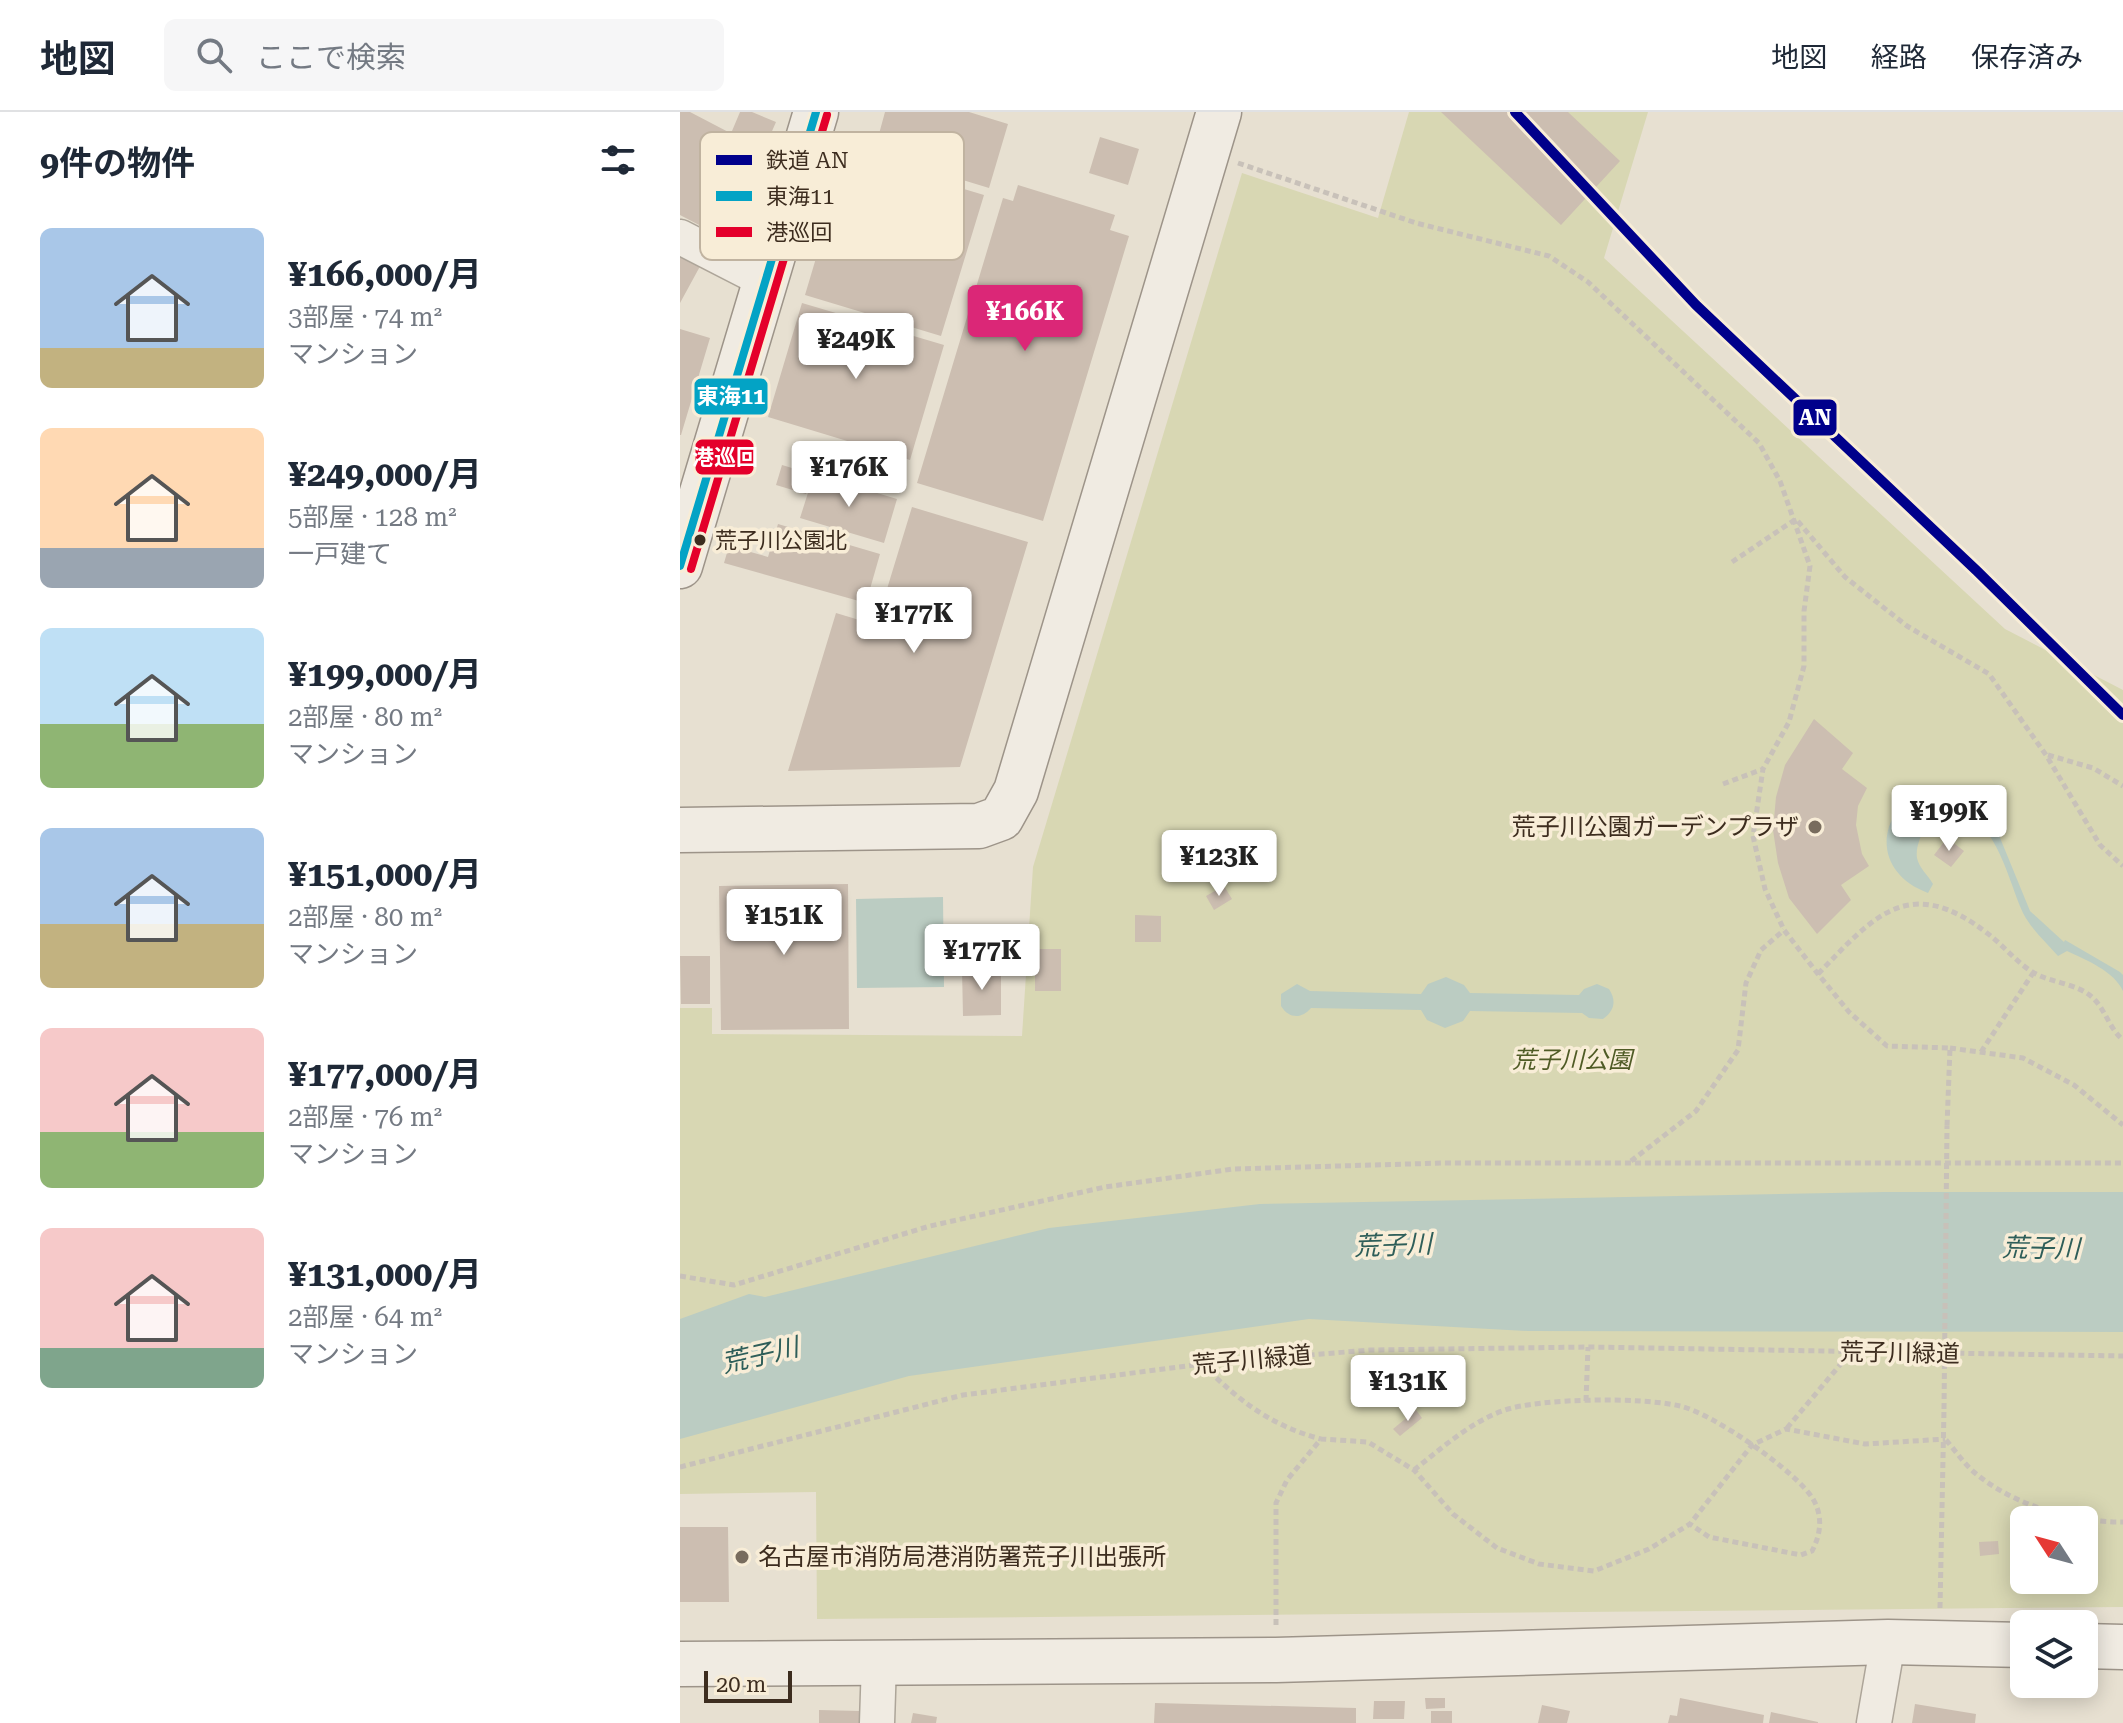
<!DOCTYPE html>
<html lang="ja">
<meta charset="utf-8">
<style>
:root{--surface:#fff;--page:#f6f6f7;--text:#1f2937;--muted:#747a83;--line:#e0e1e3;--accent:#db2777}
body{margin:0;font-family:"Roboto Serif","Noto Sans JP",serif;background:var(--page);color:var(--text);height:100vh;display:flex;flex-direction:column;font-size:30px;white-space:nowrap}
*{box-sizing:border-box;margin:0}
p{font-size:26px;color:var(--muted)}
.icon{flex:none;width:44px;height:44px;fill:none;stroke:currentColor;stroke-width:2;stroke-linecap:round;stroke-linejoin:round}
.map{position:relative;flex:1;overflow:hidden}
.sheet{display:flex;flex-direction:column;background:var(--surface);width:680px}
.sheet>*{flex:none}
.needle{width:52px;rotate:306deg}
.tools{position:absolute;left:1330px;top:1394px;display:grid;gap:16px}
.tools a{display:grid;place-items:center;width:88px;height:88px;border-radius:12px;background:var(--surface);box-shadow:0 4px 20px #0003;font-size:40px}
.scale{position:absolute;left:24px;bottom:20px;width:88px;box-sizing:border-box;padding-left:8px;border:4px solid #3d2d1f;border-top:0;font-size:22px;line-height:28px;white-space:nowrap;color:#3d2d1f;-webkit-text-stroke:6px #f8edd7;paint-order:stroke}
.price{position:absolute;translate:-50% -68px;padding:0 18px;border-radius:8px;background:#fff;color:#222;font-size:26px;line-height:52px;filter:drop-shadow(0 2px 4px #0008)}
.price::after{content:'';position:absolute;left:50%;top:48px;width:24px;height:18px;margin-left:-12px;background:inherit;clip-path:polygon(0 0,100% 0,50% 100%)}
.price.on{background:var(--accent);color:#fff}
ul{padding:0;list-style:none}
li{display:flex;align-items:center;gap:24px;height:200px;padding:0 40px}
li span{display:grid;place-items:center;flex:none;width:224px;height:160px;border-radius:12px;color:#555}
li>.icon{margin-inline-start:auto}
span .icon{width:96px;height:96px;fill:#fffc;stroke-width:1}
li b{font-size:34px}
h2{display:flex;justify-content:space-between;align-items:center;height:96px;padding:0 40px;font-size:34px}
header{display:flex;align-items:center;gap:48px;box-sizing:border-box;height:112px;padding:0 40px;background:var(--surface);border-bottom:2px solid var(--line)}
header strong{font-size:38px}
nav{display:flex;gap:44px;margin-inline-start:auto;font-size:28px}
.search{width:560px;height:72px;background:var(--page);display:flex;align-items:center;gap:20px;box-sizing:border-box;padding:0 28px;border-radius:12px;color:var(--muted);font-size:30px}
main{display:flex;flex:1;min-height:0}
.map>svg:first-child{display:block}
.green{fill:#d8d7b3;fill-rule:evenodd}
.water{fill:#bbccc2}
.building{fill:#ccbeb1}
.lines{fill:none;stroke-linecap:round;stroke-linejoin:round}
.street-casing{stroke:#ada599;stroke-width:37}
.secondary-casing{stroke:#9d9489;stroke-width:47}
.path{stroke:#c8c1b9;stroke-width:5;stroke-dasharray:6 4;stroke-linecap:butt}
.street{stroke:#f0ebe2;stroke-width:34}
.secondary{stroke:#f0ebe2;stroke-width:44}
.path-bridge{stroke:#c8c1b9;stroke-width:5;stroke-dasharray:6 4;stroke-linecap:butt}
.bus-1-casing{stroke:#f8edd7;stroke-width:14}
.bus-2-casing{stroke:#f8edd7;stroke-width:14}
.bus-1{stroke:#03a3c5;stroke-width:8}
.bus-2{stroke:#e4002b;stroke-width:8}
.rail-1-casing{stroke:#f8edd7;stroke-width:16}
.rail-1{stroke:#00008b;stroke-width:10}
.bus-dot{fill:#3d2d1f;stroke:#f8edd7;stroke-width:3}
.poi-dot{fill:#786c5d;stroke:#f8edd7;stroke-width:3}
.labels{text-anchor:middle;stroke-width:7;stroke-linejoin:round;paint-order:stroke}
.bus-label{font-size:22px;fill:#3d2d1f;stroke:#f8edd7;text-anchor:start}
.poi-label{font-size:24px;fill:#3d2d1f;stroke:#f8edd7;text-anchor:end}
.park-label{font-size:24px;font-style:italic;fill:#4f5b25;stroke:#f8edd7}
.street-label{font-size:24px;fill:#3d2d1f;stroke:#f8edd7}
.water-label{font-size:26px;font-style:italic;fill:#2e5e59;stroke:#f8edd7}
.key{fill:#f8edd7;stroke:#c0b3a0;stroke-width:2}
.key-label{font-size:22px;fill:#3d2d1f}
.line-badge{stroke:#f8edd7;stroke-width:3}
.badge-label{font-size:22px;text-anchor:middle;font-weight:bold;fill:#fff}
</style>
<header>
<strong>地図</strong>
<div class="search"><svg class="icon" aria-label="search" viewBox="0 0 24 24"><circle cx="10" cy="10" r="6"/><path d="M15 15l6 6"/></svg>ここで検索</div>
<nav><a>地図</a><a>経路</a><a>保存済み</a></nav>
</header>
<main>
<section class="sheet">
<h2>9件の物件<svg class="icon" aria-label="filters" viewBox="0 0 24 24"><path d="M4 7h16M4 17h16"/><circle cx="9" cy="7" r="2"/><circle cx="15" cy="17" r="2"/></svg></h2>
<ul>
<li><span style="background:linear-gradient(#a9c7e8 75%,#c2b280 0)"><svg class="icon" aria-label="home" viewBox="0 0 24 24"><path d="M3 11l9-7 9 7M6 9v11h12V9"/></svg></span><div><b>¥166,000/月</b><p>3部屋 · 74 m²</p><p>マンション</p></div></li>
<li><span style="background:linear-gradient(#ffd9b3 75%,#9aa5b1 0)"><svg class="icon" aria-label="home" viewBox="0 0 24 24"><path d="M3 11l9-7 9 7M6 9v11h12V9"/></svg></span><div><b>¥249,000/月</b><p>5部屋 · 128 m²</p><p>一戸建て</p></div></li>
<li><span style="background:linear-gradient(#bfe0f5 60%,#8fb573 0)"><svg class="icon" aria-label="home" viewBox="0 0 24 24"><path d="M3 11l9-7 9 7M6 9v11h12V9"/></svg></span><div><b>¥199,000/月</b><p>2部屋 · 80 m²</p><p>マンション</p></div></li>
<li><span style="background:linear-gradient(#a9c7e8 60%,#c2b280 0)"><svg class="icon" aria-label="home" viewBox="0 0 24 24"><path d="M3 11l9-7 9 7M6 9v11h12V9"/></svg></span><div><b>¥151,000/月</b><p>2部屋 · 80 m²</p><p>マンション</p></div></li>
<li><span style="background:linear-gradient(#f6c9c9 65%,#8fb573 0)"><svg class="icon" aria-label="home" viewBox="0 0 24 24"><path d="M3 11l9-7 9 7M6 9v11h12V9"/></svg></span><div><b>¥177,000/月</b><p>2部屋 · 76 m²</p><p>マンション</p></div></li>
<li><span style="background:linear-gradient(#f6c9c9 75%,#7fa58c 0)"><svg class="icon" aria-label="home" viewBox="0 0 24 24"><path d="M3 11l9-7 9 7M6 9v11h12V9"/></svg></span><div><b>¥131,000/月</b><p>2部屋 · 64 m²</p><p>マンション</p></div></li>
</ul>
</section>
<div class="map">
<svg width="1443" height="1611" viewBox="0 0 1443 1611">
<rect width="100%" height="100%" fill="#e7e0d1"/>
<path class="green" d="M729,0h239l-44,146 401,371 118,61v917l-1306,12 -1,-127 -136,2v-486h32v26l310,2 11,-169 209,-694 136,45zM1344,1408h60v60h-60z"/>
<path class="water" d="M1247,675l34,2 20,18 15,21 34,83 34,31 1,-2 55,32 3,3v16c-9,-20 -37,-31 -56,-40l-9,5c-11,-13 -27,-27 -35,-43 -15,-33 -25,-88 -63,-103 -24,-10 -46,29 -43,48 2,10 11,17 16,26l-5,9c-57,-21 -53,-81 -1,-106z
M263,785l1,90 -87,1 -1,-89z
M766,865l18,8 6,8 109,2 5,-6 13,-5 12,5c8,12 5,22 -6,30l-14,-1 -7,-5 -112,-2 -7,10 -18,7 -18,-8 -6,-10 -110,-2c-9,11 -22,11 -30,-2v-12l16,-10 13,7 111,3 7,-10z
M1204,1080h239v140l-595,-1 -219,-12 -400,57 -229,63v-120l69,-25 16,3 284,-69 211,-24z"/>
<path class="building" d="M0,0h10l69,36 -32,61 10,5 -13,24 -44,-23z
M60,0h12l24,10 -10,23 -34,-14z
M205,0h84l39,12 -19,64 -105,-32 6,-18 -11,-4z
M761,0h127l52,49 -59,64z
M420,25l39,12 -11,36 -39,-12z
M167,42l137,41 -43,141 -136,-41z
M338,73l97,30 -5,15 19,6 -86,285 -126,-38 86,-285 10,3z
M0,133l24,14 -24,44z
M122,191l142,42 -34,115 -142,-43z
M0,217l30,9 -29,97h-1z
M102,353l30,9 -6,20 -30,-9z
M134,362l83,25 -13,44 -84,-25z
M232,395l116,35 -68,225 -172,4 48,-158 40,12z
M98,412l102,30 -14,49 -142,-40 5,-17 39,11z
M1134,607l39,34 -11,16 25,19 -9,18 -2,19 6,29 7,12 -28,19 10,15 -34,34 -28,-36 -11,-35 -5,-33 3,-33 9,-32z
M1267,726l17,13 -13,16 -17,-12z
M168,772l1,145 -128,1 -2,-144z
M544,774l8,13 -18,11 -8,-14z
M455,803l26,1v26h-26z
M355,837h26v42h-26z
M0,844h30v48h-29z
M321,856v47l-38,1 -1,-47z
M736,1298l6,8 -22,18 -7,-7z
M0,1415h48l1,75h-49z
M1318,1429l1,13 -19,2 -1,-14z
M745,1586h20v10l-19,1z
M1000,1586l84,17 -1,8h-95l2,-8 7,1z
M694,1589h31l-1,18h-31z
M475,1591l201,5v15h-202z
M1235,1592l61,10 -1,9h-63z
M862,1593l28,6 -3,12h-29z
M139,1598l41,1v12h-41z
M751,1599h21v12h-21z
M1091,1600l47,10v1h-49z
M233,1601l24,4 -1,6h-25z"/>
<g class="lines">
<defs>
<path id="street" d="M0,125l86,44
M197,1611l2,-61
M1194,1611l14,-81"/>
<path id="secondary" d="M0,454l136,-454
M0,718l299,-4 22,-8 15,-27 203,-679
M1404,1534l39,1
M0,1552l596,-4 612,-18 136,3"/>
</defs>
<use href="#street" class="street-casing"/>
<use href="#secondary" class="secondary-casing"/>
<path class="path" d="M558,51l178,60 133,33 39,26 171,161 21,38 30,85 -6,45v55l-15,56 -26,47 -10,67 12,53 19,41 34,44 31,38 38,34 63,2 -3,78
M1052,450l64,-43 49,58 62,49 82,48 57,81 54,90 23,21
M1368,643l45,13 30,18
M1043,672l40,-15
M1138,862c56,-58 91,-101 169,-41 16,12 30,30 47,40 18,10 47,11 61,27 11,12 15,29 28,40
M1270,936l73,10 51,27 49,40
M1301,940l52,-79
M951,1049l65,-50 42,-61 8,-67 15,-33 23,-20
M0,1164l54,9 196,-59 175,-39 128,-18 211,-6h679
M522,1252c36,36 69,62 119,75
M906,1289l2,-54
M1107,1316l63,-75
M1266,1328c9,10 18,24 29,33 40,33 97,49 148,49
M0,1355l283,-72 239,-31 168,-14 218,-3 535,9
M734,1358c28,-22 56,-48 91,-60 36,-12 137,-13 175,-4 32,7 116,65 133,93 10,17 8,35 -1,52l-11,4 -92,-18 -19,-13
M1260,1496l4,-199
M596,1513v-122l11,-23 34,-41 47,3 46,28 39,44 44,34 42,16 55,7 55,-22 41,-25 62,-79 34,-16 79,15 80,-5"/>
<use href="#street" class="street"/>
<use href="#secondary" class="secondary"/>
<path class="path-bridge" d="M1264,1297l3,-283"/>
<defs>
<path id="bus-1" d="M0,454l136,-454"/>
<path id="bus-2" d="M11,457l136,-454"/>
</defs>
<use href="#bus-1" class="bus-1-casing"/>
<use href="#bus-2" class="bus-2-casing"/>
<use href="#bus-1" class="bus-1"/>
<use href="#bus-2" class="bus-2"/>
<defs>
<path id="rail-1" d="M835,0l181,193 281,266 146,144"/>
</defs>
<use href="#rail-1" class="rail-1-casing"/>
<use href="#rail-1" class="rail-1"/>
</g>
<circle class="bus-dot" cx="20" cy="428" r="7"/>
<g class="poi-dot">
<circle cx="1135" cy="715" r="8"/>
<circle cx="62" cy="1445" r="8"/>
</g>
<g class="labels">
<g class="bus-label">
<text x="35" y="436">荒子川公園北</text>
</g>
<g class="poi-label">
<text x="1119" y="723">荒子川公園ガーデンプラザ</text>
<text x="78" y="1453" text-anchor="start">名古屋市消防局港消防署荒子川出張所</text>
</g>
<g class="park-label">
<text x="892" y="956">荒子川公園</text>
</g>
<g class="street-label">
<text transform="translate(1220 1241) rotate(1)" y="8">荒子川緑道</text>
<text transform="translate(572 1248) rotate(-5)" y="8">荒子川緑道</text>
</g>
<g class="water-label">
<text transform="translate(713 1133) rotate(-2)" y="9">荒子川</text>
<text transform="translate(1361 1136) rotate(1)" y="9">荒子川</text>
<text transform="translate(80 1243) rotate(-13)" y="9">荒子川</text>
</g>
</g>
<rect x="20" y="20" width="264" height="128" rx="12" class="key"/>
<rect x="36" y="43" width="36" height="10" fill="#00008b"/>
<rect x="36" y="79" width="36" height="10" fill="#03a3c5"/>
<rect x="36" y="115" width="36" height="10" fill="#e4002b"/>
<g class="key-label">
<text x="86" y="56">鉄道 AN</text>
<text x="86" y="92">東海11</text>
<text x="86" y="128">港巡回</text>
</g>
<g class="line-badge">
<rect x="13" y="265" width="76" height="39" rx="8" fill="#03a3c5"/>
<rect x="1112" y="286" width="46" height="39" rx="8" fill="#00008b"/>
<rect x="14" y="326" width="61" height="38" rx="8" fill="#e4002b"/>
</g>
<g class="badge-label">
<text x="51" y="292">東海11</text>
<text x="1135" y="313">AN</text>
<text x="45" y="353">港巡回</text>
</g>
</svg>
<div class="tools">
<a><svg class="needle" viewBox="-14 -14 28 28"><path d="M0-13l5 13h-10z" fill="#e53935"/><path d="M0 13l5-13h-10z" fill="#747a83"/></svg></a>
<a><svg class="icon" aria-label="layers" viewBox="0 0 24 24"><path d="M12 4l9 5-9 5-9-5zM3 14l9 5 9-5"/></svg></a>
</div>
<div class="scale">20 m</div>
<b class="price on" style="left:345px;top:241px">¥166K</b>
<b class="price" style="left:176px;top:269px">¥249K</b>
<b class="price" style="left:169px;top:397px">¥176K</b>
<b class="price" style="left:234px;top:543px">¥177K</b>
<b class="price" style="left:1269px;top:741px">¥199K</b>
<b class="price" style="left:539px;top:786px">¥123K</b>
<b class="price" style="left:104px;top:845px">¥151K</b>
<b class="price" style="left:302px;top:880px">¥177K</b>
<b class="price" style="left:728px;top:1311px">¥131K</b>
</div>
</main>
